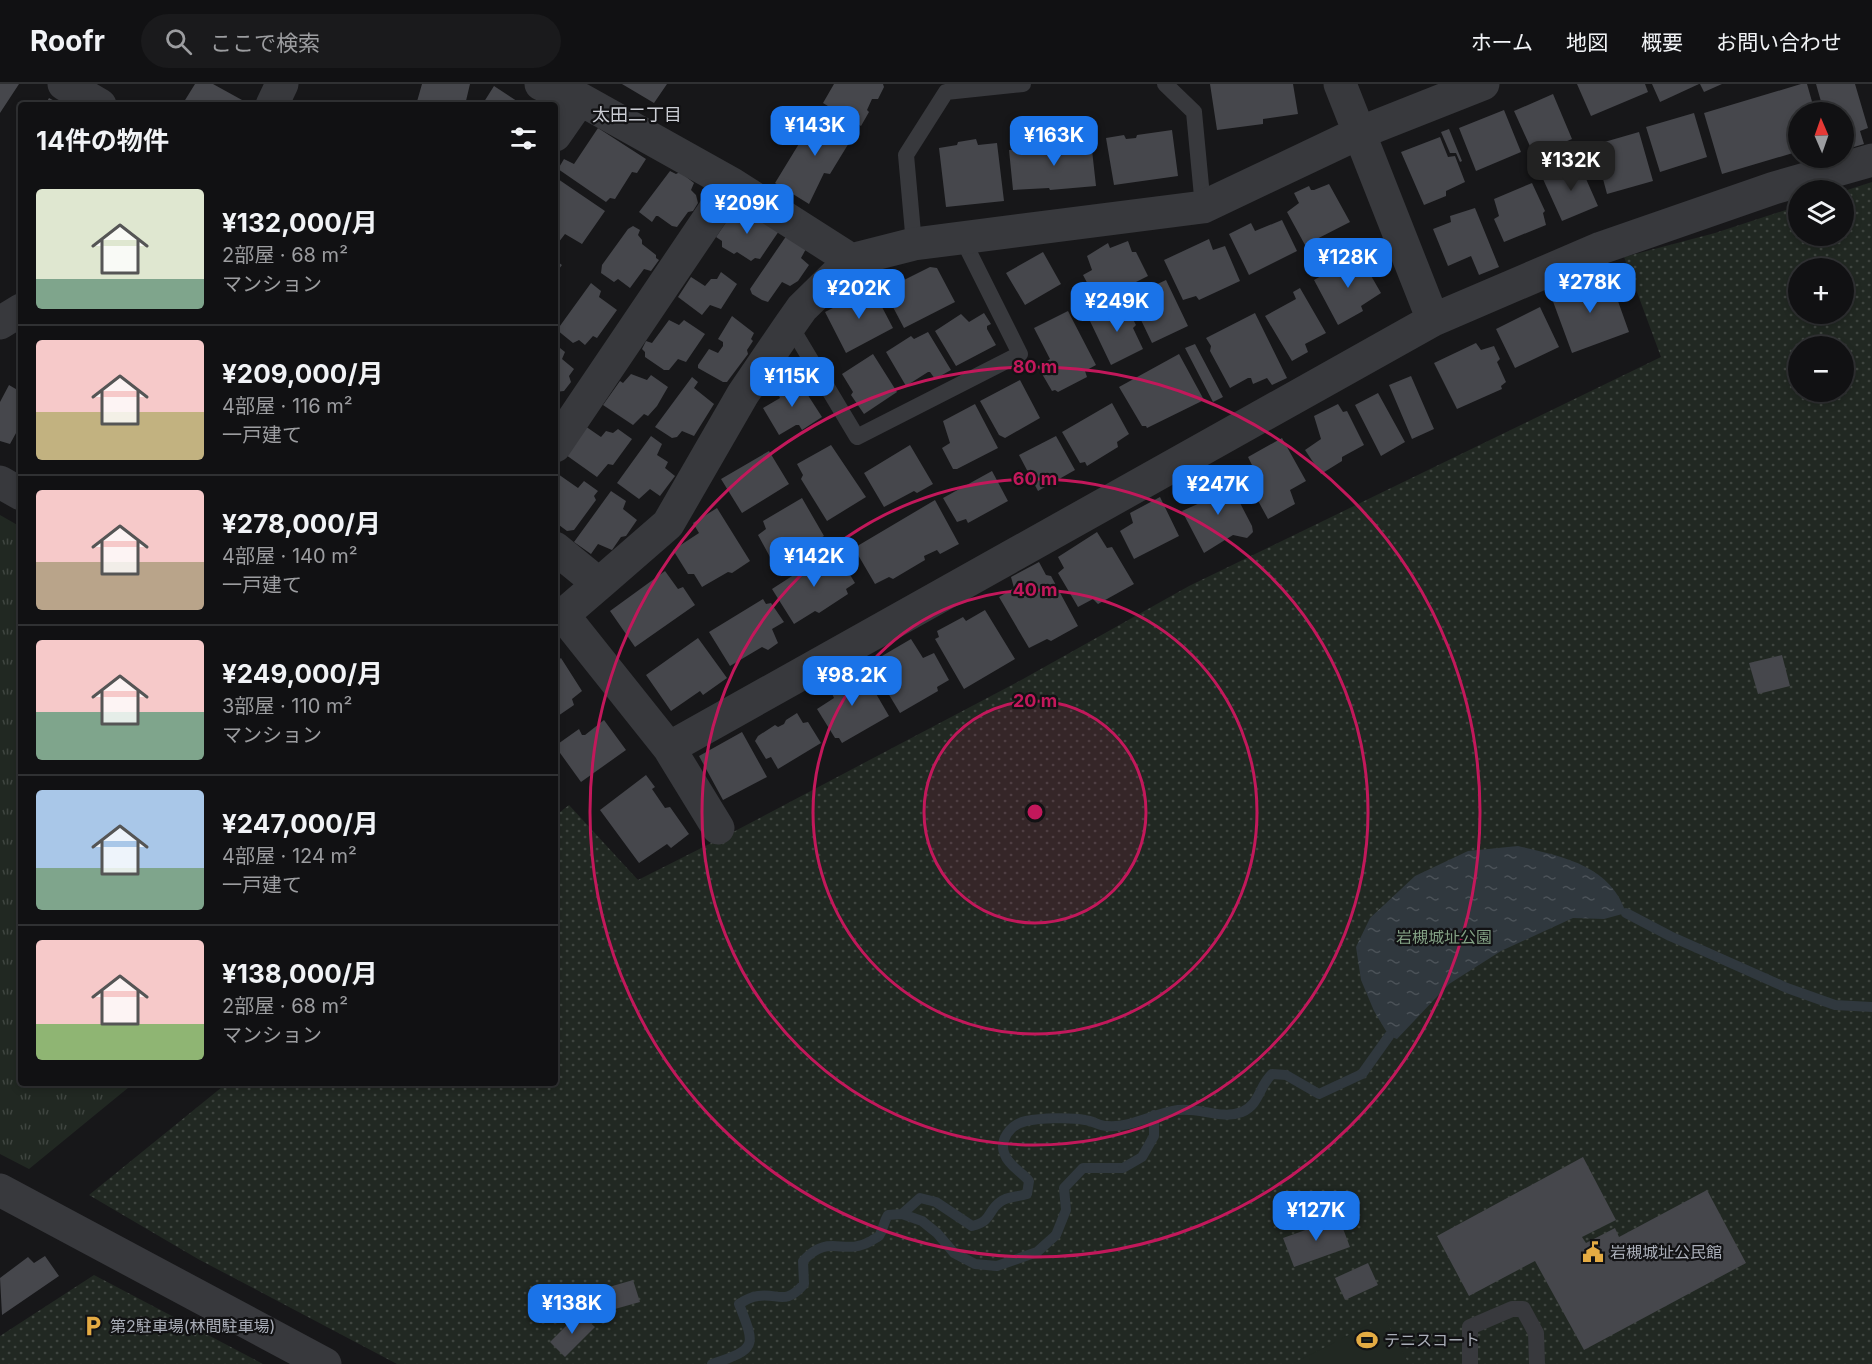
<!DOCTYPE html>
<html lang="ja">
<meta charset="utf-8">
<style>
:root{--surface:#111113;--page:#1a1a1c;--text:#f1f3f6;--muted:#9c9da0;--line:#303133;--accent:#1a73e8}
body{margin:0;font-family:Inter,"Noto Sans JP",sans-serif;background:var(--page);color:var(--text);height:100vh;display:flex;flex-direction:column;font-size:22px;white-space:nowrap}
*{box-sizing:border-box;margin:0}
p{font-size:20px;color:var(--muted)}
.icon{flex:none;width:33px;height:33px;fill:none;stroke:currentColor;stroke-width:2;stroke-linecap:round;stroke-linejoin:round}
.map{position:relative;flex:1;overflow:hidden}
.panel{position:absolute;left:18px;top:18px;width:540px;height:984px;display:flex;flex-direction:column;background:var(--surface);border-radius:6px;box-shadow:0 3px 9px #0003,0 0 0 2px var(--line)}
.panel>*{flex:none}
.needle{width:39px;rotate:358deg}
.tools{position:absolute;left:1788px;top:18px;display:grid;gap:12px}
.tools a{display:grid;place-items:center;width:66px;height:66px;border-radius:50%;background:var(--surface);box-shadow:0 3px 9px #0003,0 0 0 2px var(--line);font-size:30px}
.price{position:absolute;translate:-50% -51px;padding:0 14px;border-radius:12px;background:var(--accent);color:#fff;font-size:20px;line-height:39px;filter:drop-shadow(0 2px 3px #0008)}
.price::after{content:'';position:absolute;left:50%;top:36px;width:18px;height:14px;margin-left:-9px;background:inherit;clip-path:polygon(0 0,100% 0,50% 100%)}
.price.on{background:#222;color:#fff}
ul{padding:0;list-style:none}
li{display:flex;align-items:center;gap:18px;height:150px;padding:0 18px}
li+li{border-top:2px solid var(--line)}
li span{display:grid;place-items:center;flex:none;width:168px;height:120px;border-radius:6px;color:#555}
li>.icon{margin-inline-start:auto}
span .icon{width:72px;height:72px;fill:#fffc;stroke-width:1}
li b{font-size:26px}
h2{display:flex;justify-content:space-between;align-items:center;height:72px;padding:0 18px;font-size:26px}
header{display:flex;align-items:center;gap:36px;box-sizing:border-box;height:84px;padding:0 30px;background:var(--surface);border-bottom:2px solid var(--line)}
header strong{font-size:28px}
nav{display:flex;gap:33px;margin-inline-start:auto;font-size:21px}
.search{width:420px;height:54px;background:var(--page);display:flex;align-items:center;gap:15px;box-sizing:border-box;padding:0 21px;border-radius:33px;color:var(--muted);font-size:22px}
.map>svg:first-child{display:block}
.grass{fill:url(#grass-tufts)}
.park{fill:url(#park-dots);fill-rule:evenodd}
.pitch{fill:#212822}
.water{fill:url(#water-ripples)}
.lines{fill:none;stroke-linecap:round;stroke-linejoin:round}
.stream{stroke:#30383e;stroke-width:10}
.building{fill:#46474c}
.service{stroke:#38393d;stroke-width:16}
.minor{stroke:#38393d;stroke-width:33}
.tertiary{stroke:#38393d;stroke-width:33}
.ring{fill:none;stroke:#c2185b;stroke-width:3}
.labels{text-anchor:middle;stroke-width:4.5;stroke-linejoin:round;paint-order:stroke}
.park-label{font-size:16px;fill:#83a184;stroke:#121214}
.poi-label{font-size:16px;fill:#aaaeb8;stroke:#121214;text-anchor:start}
.neighbourhood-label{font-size:18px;fill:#cbcdd4;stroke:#121214}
.centre{fill:#c2185b;stroke:#121214;stroke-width:3}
.ring-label{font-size:18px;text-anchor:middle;font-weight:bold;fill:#c2185b;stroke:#121214;stroke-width:4.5;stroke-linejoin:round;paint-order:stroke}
</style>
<header>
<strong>Roofr</strong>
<div class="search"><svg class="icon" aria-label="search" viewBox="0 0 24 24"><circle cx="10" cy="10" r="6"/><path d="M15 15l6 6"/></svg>ここで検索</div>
<nav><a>ホーム</a><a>地図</a><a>概要</a><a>お問い合わせ</a></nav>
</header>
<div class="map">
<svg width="1872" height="1280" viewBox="0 0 1872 1280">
<defs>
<pattern id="grass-tufts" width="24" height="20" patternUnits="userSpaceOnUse" patternTransform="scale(1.5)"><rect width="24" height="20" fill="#212822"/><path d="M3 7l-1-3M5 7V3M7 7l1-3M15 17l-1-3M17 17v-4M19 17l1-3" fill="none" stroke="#3f4540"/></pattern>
<pattern id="park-dots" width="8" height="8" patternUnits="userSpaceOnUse" patternTransform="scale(1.5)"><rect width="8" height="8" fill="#212822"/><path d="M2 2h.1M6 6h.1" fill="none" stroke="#3f4540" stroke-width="1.8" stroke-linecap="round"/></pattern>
<pattern id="water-ripples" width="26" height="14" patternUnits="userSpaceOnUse" patternTransform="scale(1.5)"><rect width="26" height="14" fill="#30383e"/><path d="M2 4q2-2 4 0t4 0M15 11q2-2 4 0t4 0" fill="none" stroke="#4b5258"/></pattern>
</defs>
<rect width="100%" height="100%" fill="#171719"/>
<path class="grass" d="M0,431l21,12v556h113l-105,86 -29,-15z"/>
<path class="park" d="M1872,98v1182h-1475l-199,-105 -109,-64 138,-112h328v-267l14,-11 69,75 97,-49 288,-152 166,-93 472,-229 -37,-100 91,-24 83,-27v30h46v-45zM1798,184h46v46h-46zM1798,262h46v46h-46z
M94,1191l169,89h-263v-28z"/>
<path class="pitch" d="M1384,1233l25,47h-117z"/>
<path class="water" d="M1518,762c43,10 93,19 108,67l-22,6 -31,-1 -72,33 -52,33 -52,55 -8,-3 -15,-25 -13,-31 -5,-33 14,-29 45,-42 53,-25z"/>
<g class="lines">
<path class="stream" d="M1626,829l44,23 117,52 48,17 37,2
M902,1130l20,7 15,12 17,20 21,11 22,2 40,-14 19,-17 10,-25 -2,-22 19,-20h40l19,-11 12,-21v-21
M712,1280c45,-15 44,-17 27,-60 6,-4 12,-7 19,-8 21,-3 27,10 46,-12l-1,-23c26,-29 40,-4 68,-20 1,-1 7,-4 8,-5 4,-6 5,-15 9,-21l14,-1 18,-16 16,4 36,24c21,-5 15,-15 28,-24 7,-6 18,-5 27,-8l2,-13c-7,-9 -20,-15 -24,-26 -7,-15 6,-31 21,-34 14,-3 45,-4 59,-1 8,1 15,6 22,6 25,2 47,-13 71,-16 22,-3 43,10 64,2 18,-8 17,-26 30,-38l14,1 33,19 43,-20 27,-38"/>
</g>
<path class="building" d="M0,0h19l-19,29z
M195,0h18l29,16 -3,5h-57z
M422,0h48l-5,21h-49z
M622,0h45l-13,19z
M834,0h49l1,3 -6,12h-6l-5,11 2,2 -8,14 -38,-23z
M1210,0h83l5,30 -35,5v5l-46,6z
M1577,0h68l3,8 -57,24z
M1652,0h47l-39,18z
M1700,0h22l-18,8z
M1801,0h6l8,28h-17v33l-6,2 1,6 -71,21 -18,-61z
M1816,0h39l13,44 -8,3 4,13 -20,6v-38h-20z
M494,2l29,19h-41z
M1553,10l19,45 -38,16 -20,-44z
M49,14l13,7h-17z
M537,15l9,6h-13z
M1504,26l17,42 -45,19 -17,-43z
M819,27l36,22 -25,41 -6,-1 -15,31 -34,-21z
M1694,29l13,44 -47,15 -14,-45z
M598,44l48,31 -9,14 -5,-1 -17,27 -5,-1 -4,4 -48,-33 6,-10 10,5z
M1449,45l13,32 -2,1 -4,-9h-6l-9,-21z
M1172,46l6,46 -64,9 -8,-47 18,-3 2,4 10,-1 1,-3z
M1639,48l14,49 -46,13 -13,-49z
M1440,53l8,20 7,-1 10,26 -19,9v5l-22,9 -23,-53z
M976,55l2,6 19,-2 7,58 -58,6 -7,-59 18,-3 1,-3z
M1091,57l5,45 -46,4 -1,-2 -36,2 -4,-40h33l3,-5 29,1v-4z
M1579,79l19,43 -36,15 -19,-42z
M670,87l6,3 4,-2 14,11 -3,7 5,5 2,8 -5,8 -5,1 -11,15 -5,-1 -14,-10h-2l-4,6 -13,-10z
M555,93l50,34 -23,33 -17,-10 -10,13z
M1532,99l13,28 -2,2 3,12 -42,17 -10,-23 5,-3 -5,-17z
M1329,100l21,38 -45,23 -18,-33 12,-9 -5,-10 15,-7 2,4h3z
M746,124l33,23 -19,28 -5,-1 -4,3 -14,-9 -3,2 -12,-7v-6l-6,-4 17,-25 7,3z
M1475,124l24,59 -20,8 -8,-19 -23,10 -15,-37 18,-7 -1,-6z
M1282,136l15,31 -48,24 -20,-41 22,-11 4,8z
M633,142l7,4 -2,5 4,5v4l14,11v3l3,2 -8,11 -7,-2 -14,19 -12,-9 -4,3 -13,-9 1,-8 26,-36z
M789,148l17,17 -5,9 8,7 -11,16 -8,5 -8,-4 -14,20 -6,-2 -10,-6 -2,-5z
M1209,155l4,11 12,-4 15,35 -41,19 -3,-4 -13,4 -19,-40z
M1128,157l4,11h4l12,24 -26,13 -4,-4 -24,11 -11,-21 9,-5 -5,-14 21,-13 2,5z
M1043,168l18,32 -36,21 -19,-32z
M1359,171l22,38 -20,13 2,5 -25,14 -24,-45z
M555,176l7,5 -7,9z
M930,183l7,1 18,34 -51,26 -20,-38z
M721,188l16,12 -16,25 -11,-4 -8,10 -24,-18 13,-20 14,9 6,-7h6z
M1609,192l20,56 -57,21 -21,-57z
M1166,196l22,46 -36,17 -22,-46z
M591,199l10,8 -2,6 18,13 -20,28 -4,-2 -8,9 -6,-5 -6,3 -16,-13z
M872,204l21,40 -47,25 -21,-41z
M1300,204l26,45 -21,11 3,8 -16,9 -27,-45 31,-17 -3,-7z
M1124,218l12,23 -3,3 10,21 -32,16 -22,-46z
M1540,223l19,40 -44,21 -19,-39z
M1068,227l28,54 -11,6 2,6 -29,15 -3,-2 -3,1 -14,-24 12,-8 -16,-31z
M984,229l7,11 -4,2v3l9,16 -40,21 -21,-35 26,-17 8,8z
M1255,229l32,65 -15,7 -5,-7 -14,6 -2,-6h-3l-18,10 -20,-37 1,-5 -5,-8z
M732,232l22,17 -3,6 2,2 -6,9 1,4 -21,28h-4l-25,-14v-3l11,-16 9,4 5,-7v-4l-5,-3z
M669,236l10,5 5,-5 21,14 -19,28 -8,-3 -9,11h-5l-19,-13v-5l-3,-3 4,-8 6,2z
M928,248l23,38 -16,9 -5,-7h-2l-22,14 -20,-34 25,-16 3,3z
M1476,259l5,7 13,-4 6,13 -3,3 9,20 -5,4 1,3 -45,20 -23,-46z
M555,260l10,8 -3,7 12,10 -5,7 2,6 -7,9 -9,1z
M1195,260l28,53 -10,5 -28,-54z
M873,270l24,38 -33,22 -13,-19 2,-3 -11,-18z
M1179,270l25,46 -57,28 -1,-2h-4l-23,-39z
M631,290l16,6 4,-5 17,12 -11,19 -9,10 -4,-2 -11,11 -30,-20 17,-24 3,2z
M1411,292l23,53 -22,10 -23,-54z
M692,293l6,5 -4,6 20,16 -20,32 -12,-5 -5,6 -5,1 -17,-11z
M794,293l4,8 4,1 20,31 -20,13 -3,-5h-3l-17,10 -16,-27 17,-10 -5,-11z
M1020,296l20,38 -35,20 -6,-3 -19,-34z
M9,301l12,7v32l-11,20 -10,-3v-39z
M1378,309l27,49 -24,14 -26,-51z
M1112,319l17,31 -12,8 1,5 -31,19 -2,-4 -5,1 -18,-31z
M975,320l23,44 -41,21h-4l-11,-21 8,-5 -7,-22z
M1338,320l5,8 4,-1 17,34 -22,12v4l-21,13 -16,-24 16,-11 -7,-23z
M585,342l16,11 5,-6 7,2 5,-4 14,10 -19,26 -5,-1 -11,13 -31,-22z
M651,352l11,8 -5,11 11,7 -3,6 10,8 -15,20 -10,-7 -11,10 -22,-16z
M1056,352l19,34 -37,21 -19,-36z
M1282,354l24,43 -16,9 5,14 -27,15 -23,-42 10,-6 -7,-14z
M831,361l35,52 -39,24 -26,-42 2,-4 -6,-11z
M910,361l23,39 -16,9 -3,-2 -30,16 -20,-34z
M769,367l20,33 -47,29 -21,-34z
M992,387l16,30 -40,22 -2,-4 -9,3 -14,-24z
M558,390l20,14 6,-7 14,10 -4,5 2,4 -22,30 -7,1 -12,-9v-44z
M1227,394l25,48 1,6 -6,6 -14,-3 -29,18 -22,-42 20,-9 -5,-13 9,-5 4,2z
M611,407l15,10 -3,8 14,11 -11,16 -5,1 -9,13 -14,-6 -7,10 -17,-12z
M1160,413l19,39 -45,23 -14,-28 13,-8 -3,-10z
M802,414l22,38 -38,23 -4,-8 -12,6 -12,-22 8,-6 -3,-8z
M935,416l24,44 -19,10 -3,-4 -13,6 1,4 -32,19 -4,-2 -14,7 -21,-36z
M717,424l33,53 -18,12 -4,-1 -26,15 -8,-13h-6l-15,-24 26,-17 -6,-10z
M1097,448l10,16 5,-1 22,37 -36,20 -5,-5 -15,8 -20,-34 6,-5 -6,-11z
M832,471l4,6 5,-1 14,23 -9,6 2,5 -29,19 -4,-2 -21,13 -22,-35 51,-33 5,2z
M1039,478l7,13 5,1 27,50 -27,15 -4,-2 -18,9 -30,-51 15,-9 -3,-11z
M665,487l13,18 5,-2 12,18 -60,42 -25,-36z
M763,515l3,5 5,-1 13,19 -12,7 6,14 -10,7 -6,-3 -32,19 -21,-34z
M985,526l30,49 -51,30 -29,-50 4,-2 -2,-6 26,-14 3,4z
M698,554l29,40 -24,17 -3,-4 -29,20 -25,-36z
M911,555l12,19 11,-5 15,27 -12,7 1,4 -38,22 -30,-50z
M1782,571l8,31 -32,8 -9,-31z
M561,574l21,33 -10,8 2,6 -19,13v-55z
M861,584l28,48 -47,27 -3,-5h-4l-18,-29 17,-11 -5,-11z
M797,629l6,10 5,-1 13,21 -43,26 -7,-12 -5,2 -11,-18 3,-5 17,-11 3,2 6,-3 2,-4z
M604,636l22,30 -45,32 -26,-36 24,-17 3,6h3z
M742,648l25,45 -44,23 -24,-44z
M646,691l9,12 -3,2 13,19 5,-1 19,27 -18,14 -4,-4 -28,19 -39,-53z
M1583,1073l33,63 -34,17 4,6 29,-15 4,9 88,-47 39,73 -162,87 -49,-89 -66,35 -32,-60z
M1339,1134l11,29 -56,20 -11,-29z
M45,1172l14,20 -57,39 -2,-37 28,-21 6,6z
M1368,1179l10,22 -33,15 -10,-22z
M633,1196l7,22 -25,7 -6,-22z
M579,1229l16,14 -30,30 -15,-15z"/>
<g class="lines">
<path class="service" d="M1165,0l29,28 9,95
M914,160l-8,-89 40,-63 77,-8
M790,241l67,112 163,-83 -58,-116
M1470,1280v-37l42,-18h11l13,24 1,31"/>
<path class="minor" d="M64,0l36,21
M541,0l39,15 152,85 119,76
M1340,0l93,236
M272,21l10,-21
M555,51l25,-36
M0,239l21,-13
M555,362l177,-262
M0,398l21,12
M555,464l44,36 -36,31 106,133 49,80
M599,500l69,-60 75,-130 47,-69 12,-17 49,-48 63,-16 289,-37 156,-74 124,-49
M669,664l764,-428 168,-72 173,-60 98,-28"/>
<path class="tertiary" d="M0,1106l325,174"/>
</g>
<circle cx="1035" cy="728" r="111" fill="#c2185b" fill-opacity=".12"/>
<g class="ring">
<circle cx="1035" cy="728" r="111"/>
<circle cx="1035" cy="728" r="222"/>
<circle cx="1035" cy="728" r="333"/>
<circle cx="1035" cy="728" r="445"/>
</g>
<defs>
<symbol id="civic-bare" viewBox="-9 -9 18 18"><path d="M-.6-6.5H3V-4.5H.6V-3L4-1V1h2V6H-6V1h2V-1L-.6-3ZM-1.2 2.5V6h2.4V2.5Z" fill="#e4ab43" stroke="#121214" stroke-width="2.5" paint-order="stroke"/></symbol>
<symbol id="parking-bare" viewBox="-9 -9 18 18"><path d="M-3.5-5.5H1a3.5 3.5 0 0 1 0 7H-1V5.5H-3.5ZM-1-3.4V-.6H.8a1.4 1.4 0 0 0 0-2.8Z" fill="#e4ab43" stroke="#121214" stroke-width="2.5" paint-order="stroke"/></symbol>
<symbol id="stadium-bare" viewBox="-9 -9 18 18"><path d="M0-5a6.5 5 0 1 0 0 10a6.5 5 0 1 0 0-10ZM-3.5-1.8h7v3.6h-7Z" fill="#e4ab43" stroke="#121214" stroke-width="2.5" paint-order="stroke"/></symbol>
</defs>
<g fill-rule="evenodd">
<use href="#civic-bare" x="1578" y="1153" width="30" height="30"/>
<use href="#parking-bare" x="78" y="1227" width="30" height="30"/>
<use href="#stadium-bare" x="1352" y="1241" width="30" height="30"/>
</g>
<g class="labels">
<g class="park-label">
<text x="1444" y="859">岩槻城址公園</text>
</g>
<g class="poi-label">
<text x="1610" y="1174">岩槻城址公民館</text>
<text x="110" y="1248">第2駐車場(林間駐車場)</text>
<text x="1384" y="1262">テニスコート</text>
</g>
<g class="neighbourhood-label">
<text x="637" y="37">太田二丁目</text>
</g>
</g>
<circle cx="1035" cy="728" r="9" class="centre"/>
<g class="ring-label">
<text x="1035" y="289">80 m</text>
<text x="1035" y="401">60 m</text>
<text x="1035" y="512">40 m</text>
<text x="1035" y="623">20 m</text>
</g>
</svg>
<div class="tools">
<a><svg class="needle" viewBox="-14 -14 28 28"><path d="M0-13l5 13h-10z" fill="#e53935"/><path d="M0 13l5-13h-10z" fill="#9c9da0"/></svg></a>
<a><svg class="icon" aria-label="layers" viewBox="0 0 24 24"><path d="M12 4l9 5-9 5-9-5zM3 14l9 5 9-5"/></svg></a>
<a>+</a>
<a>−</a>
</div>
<b class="price" style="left:815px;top:73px">¥143K</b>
<b class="price" style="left:1054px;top:83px">¥163K</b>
<b class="price on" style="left:1571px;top:108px">¥132K</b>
<b class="price" style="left:747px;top:151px">¥209K</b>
<b class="price" style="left:1348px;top:205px">¥128K</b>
<b class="price" style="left:1590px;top:230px">¥278K</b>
<b class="price" style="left:859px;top:236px">¥202K</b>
<b class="price" style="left:1117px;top:249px">¥249K</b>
<b class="price" style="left:792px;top:324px">¥115K</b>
<b class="price" style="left:1218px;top:432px">¥247K</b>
<b class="price" style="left:814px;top:504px">¥142K</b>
<b class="price" style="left:852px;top:623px">¥98.2K</b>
<b class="price" style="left:1316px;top:1158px">¥127K</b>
<b class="price" style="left:572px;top:1251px">¥138K</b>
<section class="panel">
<h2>14件の物件<svg class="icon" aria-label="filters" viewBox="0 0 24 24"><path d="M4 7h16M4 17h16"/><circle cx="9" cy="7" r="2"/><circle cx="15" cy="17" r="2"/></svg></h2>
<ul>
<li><span style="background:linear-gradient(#dfe7d0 75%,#7fa58c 0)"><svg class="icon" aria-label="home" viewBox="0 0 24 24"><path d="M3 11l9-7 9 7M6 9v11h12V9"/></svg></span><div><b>¥132,000/月</b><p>2部屋 · 68 m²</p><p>マンション</p></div></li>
<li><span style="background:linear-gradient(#f6c9c9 60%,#c2b280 0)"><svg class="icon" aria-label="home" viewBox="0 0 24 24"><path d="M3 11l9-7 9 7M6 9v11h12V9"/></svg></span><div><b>¥209,000/月</b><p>4部屋 · 116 m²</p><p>一戸建て</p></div></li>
<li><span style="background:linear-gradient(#f6c9c9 60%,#b9a48a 0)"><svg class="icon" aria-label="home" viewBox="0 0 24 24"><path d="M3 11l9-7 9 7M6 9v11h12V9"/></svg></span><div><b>¥278,000/月</b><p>4部屋 · 140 m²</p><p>一戸建て</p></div></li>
<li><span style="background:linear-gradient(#f6c9c9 60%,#7fa58c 0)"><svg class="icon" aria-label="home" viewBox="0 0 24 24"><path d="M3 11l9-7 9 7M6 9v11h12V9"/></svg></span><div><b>¥249,000/月</b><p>3部屋 · 110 m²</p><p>マンション</p></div></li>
<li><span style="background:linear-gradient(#a9c7e8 65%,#7fa58c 0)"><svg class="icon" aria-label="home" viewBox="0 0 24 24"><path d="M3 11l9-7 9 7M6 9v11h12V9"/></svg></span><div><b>¥247,000/月</b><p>4部屋 · 124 m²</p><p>一戸建て</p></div></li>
<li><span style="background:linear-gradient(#f6c9c9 70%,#8fb573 0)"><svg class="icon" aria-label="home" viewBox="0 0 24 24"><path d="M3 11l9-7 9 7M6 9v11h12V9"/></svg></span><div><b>¥138,000/月</b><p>2部屋 · 68 m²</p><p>マンション</p></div></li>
</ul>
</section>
</div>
